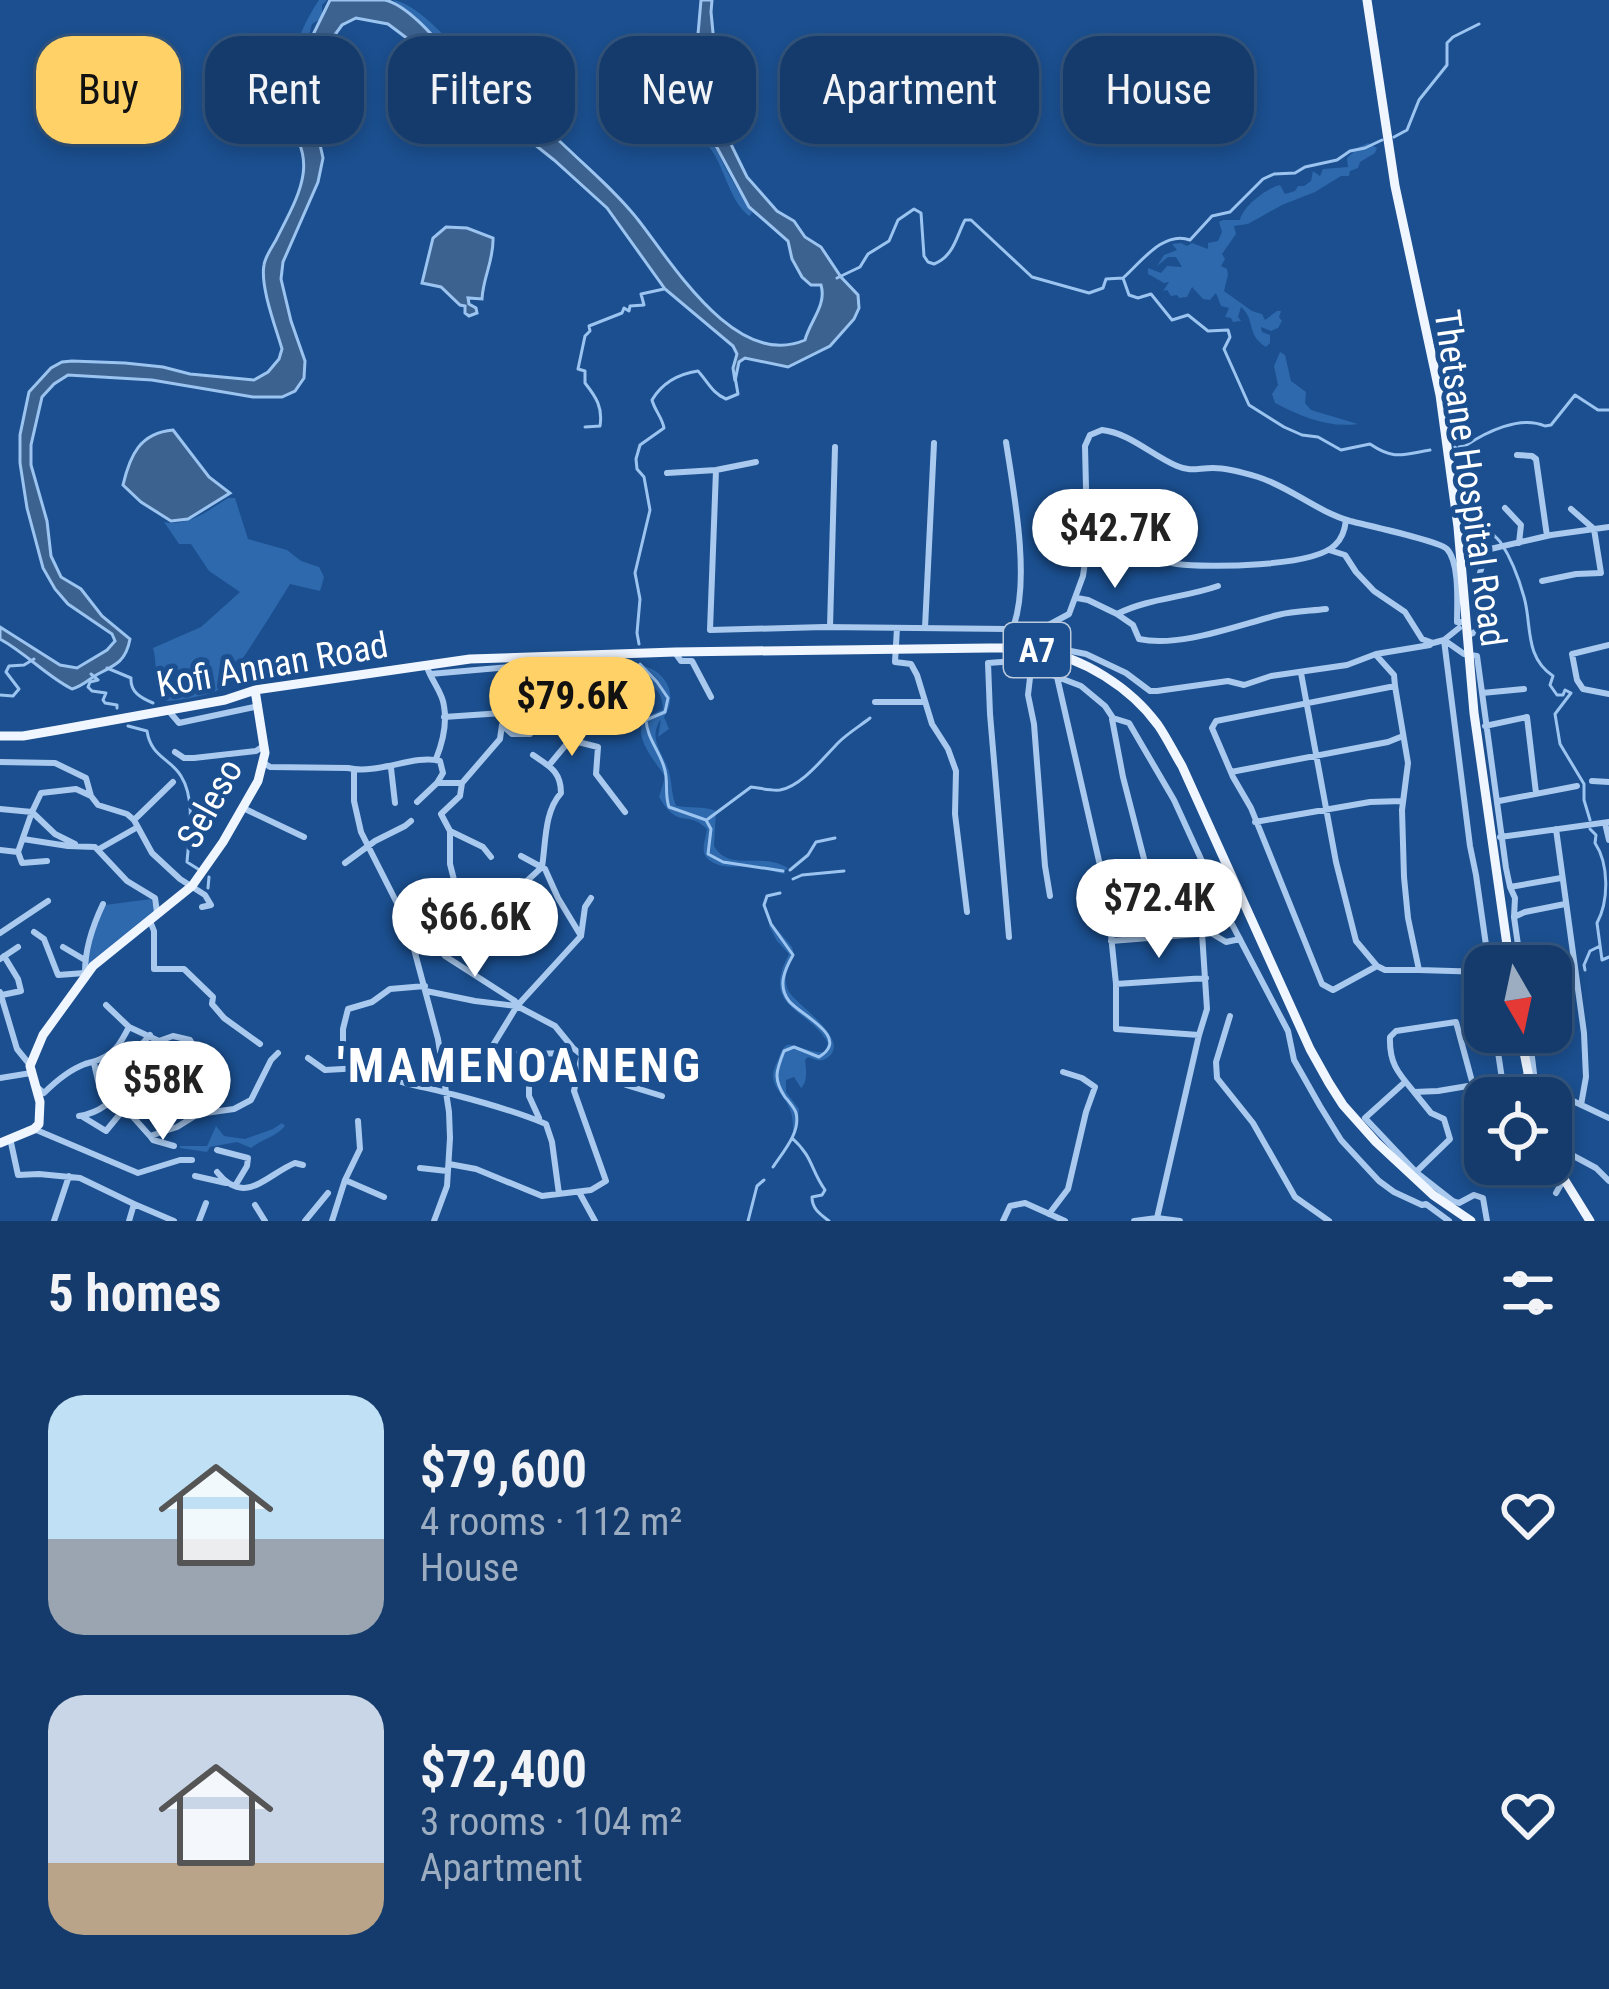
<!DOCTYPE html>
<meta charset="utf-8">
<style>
:root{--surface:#143b6b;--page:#214673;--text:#f1f3f6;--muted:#9dadc1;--line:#33557e;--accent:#ffd166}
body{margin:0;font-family:"Roboto Condensed",sans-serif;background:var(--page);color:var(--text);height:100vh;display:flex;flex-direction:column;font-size:45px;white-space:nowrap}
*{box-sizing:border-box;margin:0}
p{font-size:39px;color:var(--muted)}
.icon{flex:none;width:66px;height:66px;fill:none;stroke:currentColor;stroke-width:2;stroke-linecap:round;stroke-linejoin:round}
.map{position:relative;height:1221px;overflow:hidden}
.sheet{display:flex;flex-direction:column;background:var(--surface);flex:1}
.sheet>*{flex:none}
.top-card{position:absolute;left:36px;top:36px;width:1539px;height:108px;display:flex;gap:24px}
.needle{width:78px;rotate:171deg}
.buttons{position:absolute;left:1464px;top:945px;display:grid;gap:24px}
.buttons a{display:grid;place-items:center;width:108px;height:108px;border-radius:24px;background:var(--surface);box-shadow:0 6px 18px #0003,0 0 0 3px var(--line);font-size:60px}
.price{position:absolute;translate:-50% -102px;padding:0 27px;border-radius:42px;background:#fff;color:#222;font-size:39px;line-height:78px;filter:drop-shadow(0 3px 6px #0008)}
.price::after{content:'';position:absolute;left:50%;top:72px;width:36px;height:27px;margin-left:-18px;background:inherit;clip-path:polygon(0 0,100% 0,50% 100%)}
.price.current{background:var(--accent);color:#111}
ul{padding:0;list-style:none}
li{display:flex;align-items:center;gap:36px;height:300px;padding:0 48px}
li span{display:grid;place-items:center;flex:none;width:336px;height:240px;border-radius:36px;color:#555}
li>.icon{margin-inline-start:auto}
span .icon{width:144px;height:144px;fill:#fffc;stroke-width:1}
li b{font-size:51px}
h2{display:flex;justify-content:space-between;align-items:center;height:144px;padding:0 48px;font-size:51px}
.pill{padding:0 42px;border-radius:36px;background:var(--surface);box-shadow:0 6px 18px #0003,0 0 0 3px var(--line);font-size:42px;line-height:108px}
.pill.current{background:var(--accent);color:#111}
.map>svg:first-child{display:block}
.green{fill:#2e69ad}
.water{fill:#3c6290;stroke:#9cc4f0;stroke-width:3}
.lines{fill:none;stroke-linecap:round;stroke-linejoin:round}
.stream{stroke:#9cc4f0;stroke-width:3}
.minor{stroke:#a9c9ee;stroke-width:6}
.major{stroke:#f0f6ff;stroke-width:9}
.labels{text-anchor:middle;stroke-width:10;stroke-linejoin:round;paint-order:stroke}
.shield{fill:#1b4f8f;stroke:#bbcadd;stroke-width:3}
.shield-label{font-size:33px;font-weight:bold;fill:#fff}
.street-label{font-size:36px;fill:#fff;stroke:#1b4f8f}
.district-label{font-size:48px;font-weight:bold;letter-spacing:3px;fill:#fff;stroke:#1b4f8f}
</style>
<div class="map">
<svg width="1609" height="1221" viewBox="0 0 1609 1221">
<rect width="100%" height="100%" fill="#1b4f8f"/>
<path class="green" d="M319,0h8l-5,5v13l-10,6 -4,15 -11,17 2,10 -6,5 -2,11 -4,6 -5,1 -2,-4 10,-8c1,-25 15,-57 29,-77z
M393,0c24,3 63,46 76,66l-5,-1 -26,-23 -21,-24z
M701,115l6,4c8,35 26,64 45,94l-3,3c-22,-18 -24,-52 -43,-73l-8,3 4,-12z
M1368,143l9,5 -2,5 -15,9 -2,6 -8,3 -1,5h-8l-26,16 -33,13 -34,19 -14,2 2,8 -14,20 3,5 -4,7 6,3 1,6 -4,16 28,20 10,3 3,6 12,-9h4l-2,6 3,4 -4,7 -7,3 -10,-4 1,5 8,3v8l-4,4c-20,-12 -10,-27 -25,-40l-3,10 3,4 -8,1 -2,-4 -6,-1 4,-9 -8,-2 -5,-13 -6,7 -7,-1 -11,-12 -5,10 -8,1 -2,-3 -6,1 -4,-6 -4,1 6,-9 -5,1 -16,-9v-6l13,5 6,-7 15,1 -6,-10h-8l-11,9 7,-11 13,-5 -5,-6 9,-1 6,3 5,-3 16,6v-6l10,-2 4,-9 -3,-10 4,-2h17c3,-14 27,-32 40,-35l5,9 10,-3 3,-5h6l7,-5 2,-10 7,5 3,-7 25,-2 -1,-9 12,-11z
M1280,352l5,3 6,26 15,11 -1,11 6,7 47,14c-31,4 -55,-7 -83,-21l-3,-9 6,-9 -4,-19z
M228,498h7l13,41 39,11 14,11 18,6 5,10 -4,14 -30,-7c-11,18 -60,98 -72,106 -11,6 -46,12 -57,11 -8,-19 -3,-34 -8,-53l48,-21 39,-35 -31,-21 -18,-27h-12l-15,-22c24,5 45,-12 64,-24z
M637,665c27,2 43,29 27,52l5,12 -11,8 3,-18c-15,21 5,36 9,57 2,11 2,19 6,30 12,2 30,0 40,5l-2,35c16,27 46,5 74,22l-4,3 1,3c-10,-1 -19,-6 -29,-7 -15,-2 -37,4 -49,-9 -7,-7 -1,-20 0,-29 -20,-20 -28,2 -48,-32l6,-20c-8,-14 -34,-41 -20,-57 4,-6 12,-7 18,-11 -1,-26 -19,-23 -26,-44z
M151,899l5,15 -38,26 -32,29 9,-40 10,-24z
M771,922l21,25 2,7c-5,13 -12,21 -6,36 5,13 66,50 39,68 -7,5 -12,1 -19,-1l-3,3c1,9 3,22 -4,28l-7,-11 -8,3v12l13,17 -2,21 -4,4c0,-6 0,-12 -1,-18 -5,-23 -28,-29 -15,-54 3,-5 4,-14 10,-17 6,-2 25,9 38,7l3,-9c-20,-36 -68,-34 -39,-89l-12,-13 -8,-15z
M282,1123l3,3c-9,11 -23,13 -34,22l-14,-6 -27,5 -3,5 -27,-4v-2h27l9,-20 8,10 21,3 28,-10z"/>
<path class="water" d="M330,0c17,0 38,0 55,0 31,7 69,64 94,86 16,15 39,19 55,32 12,9 23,21 34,31 24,23 51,46 71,72 35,45 98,149 166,119 5,-19 22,-35 16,-55h-10l-9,-8 -10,-18 -4,-18 -39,-34 -35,-65 -7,-20 -3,-46 -6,-42 3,-34h11l-1,12 11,114 25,51 30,34 17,10 11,16 16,10 20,30 17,18 1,13 -5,11 -24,27 -42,21 -43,-9 -6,4 -4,19 -2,-13 4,-14 -4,-8 -68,-57 -58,-81 -53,-48 -30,-24 -21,-8 -35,-25 -35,-35 -17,-23 -28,-21 -32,-6 -14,7 -24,33 -10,31 -1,25 12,26 4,18 -5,24 -35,80 -2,17 10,42 14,40 -1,17 -9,13 -13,6h-29l-101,-17 -84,-5 -14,9 -12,13 -11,48v20l16,56 4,35 10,21 20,12 21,27 28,23c-4,22 -14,26 -32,35 -9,5 -15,12 -26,15 -27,-14 -46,-36 -72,-50v-12l60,38 17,3 30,-18 8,-9 -3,-7 -44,-30 -13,-15 -12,-21 -16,-60 -7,-45v-28l9,-43 22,-24 11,-6 10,-1 53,2 38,4 27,7 64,6 14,-8 11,-13 3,-10c-6,-21 -22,-62 -18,-84 1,-8 8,-18 12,-25 22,-44 46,-80 7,-121l-1,-21z
M446,227l21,1 26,10c1,22 -10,39 -11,61l-14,-1 1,6 7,4 1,5 -8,3 -4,-3v-7l-5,-1 -19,-18 -19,-4 11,-45z
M173,430l36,47 21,16 -42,26 -17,2 -30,-19 -18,-17c7,-30 17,-52 50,-55z"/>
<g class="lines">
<path class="stream" d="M1394,137l13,-7 12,-30 28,-35v-22l6,-6 26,-13
M837,278l23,-11 8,-13 21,-13 9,-21 16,-11 7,4 3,43 4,6 6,2c20,-8 22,-27 31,-44h6l61,57 57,16 14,-5 3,-9 17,-1 6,17 9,3 13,-4 21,26 16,-5 20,16 20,-1 2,7 -6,12 25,56 35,22 18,8 16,2 23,13 29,-6c25,17 34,10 60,6
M1123,278c18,-16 41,-48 67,-38l22,-24 18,-4 33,-33 11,-5 21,-1 10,-6 32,-7 13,-9 15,-3 17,-8
M585,427l15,-1c3,-19 -4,-29 -15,-43v-12l-7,-2 7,-33 5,-5 -1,-5 33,-13 2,-5 5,3 1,-5 14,-1 -3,-11 23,-5
M1455,447l21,29c0,12 -4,26 0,38 4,13 17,18 25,29 10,15 18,36 23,54 8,27 0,60 29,79l-3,9 7,10h6l2,-5 6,3 -16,21 5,30 24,40v16l6,20
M1459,447l6,-1c21,-14 55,-31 80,-20l6,-1 24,-30 23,15h11
M639,644l-2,-11 3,-34 -5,-26 15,-63 -6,-33 -7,-8 -1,-10 4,-14 24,-17c-2,-11 -9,-17 -12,-28 10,-17 26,-26 46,-29 10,11 14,22 28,28l12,-5 -3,-17
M640,664l17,18 11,16 -3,14 -19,8c1,18 13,30 18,47 5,14 0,26 5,40l37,13 5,9 -3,25 15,8 60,9
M107,668l24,10c-1,14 10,20 22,25
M91,674l7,6 -8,2 -2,5 4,4 14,2 -3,7 2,3 12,2v3
M0,695l13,1 6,-7 -13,-17 3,-6 15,-1 10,-6
M128,726l19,5c4,26 23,27 34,45 15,24 8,60 6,86l11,7
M708,819l43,-32c9,1 20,4 29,3 22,-4 44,-33 59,-48 9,-9 21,-16 31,-24
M1590,829l6,6 -1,8c14,21 14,58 2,80l5,37 7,-3
M790,870l18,-15 8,-13 19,-4
M793,879l9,-4 42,-4
M208,888l1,-11
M1585,970l-1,-5 6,-14 10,-5
M792,1138c22,20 18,31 33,52l-3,5 -10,2c0,12 8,17 17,24
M773,1167c10,-15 28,-35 23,-54 -1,-4 -8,-13 -11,-16 -12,-18 -9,-26 -1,-46l10,-4 25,10c33,-20 -19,-42 -30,-56 -12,-15 -4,-32 4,-46l-22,-31 -7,-19 3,-9 13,-3
M748,1221l9,-35 7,-6"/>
<path class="minor" d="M1517,455l15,1 4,3 11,77
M716,470l-6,160 114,-3 183,2 7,-4c16,-49 0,-131 -8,-183
M667,473l49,-3 40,-8
M1085,493h15l30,14 59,16 -1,11 -13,29
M1505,508l16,17 -2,18
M1329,550l16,5 11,17 18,19 31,21 17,27 11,4 11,-3 20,14 13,2 29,212 4,19 5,11 -1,19 7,49
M1084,559c9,-3 19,-8 28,-9 22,-1 43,11 65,14 30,4 137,3 158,-19 8,-7 10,-16 11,-25
M1542,581l34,-7 25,-1 -7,-44 -23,-20
M1077,598l11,2 29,14c32,-16 67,-16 101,-28
M1117,614l16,11 6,14c41,9 99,-14 139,-24 16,-4 32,-4 48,-6
M830,627l5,-180
M897,628l-2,34 16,2 6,11 15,49 16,25 8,22 -1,43 12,98
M925,628l9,-185
M1459,628l-15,12 26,206 6,29 13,91
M1467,636l12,-6 6,-9 -6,-44 7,-27 65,-15 58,-8
M1040,645l46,9 40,19 24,18h7l71,-10 16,4 27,-9 76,-11 29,-11 54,-9
M1609,645l-37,9 5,26 6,9 26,5
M1015,648l1,13 65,25 24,20 8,12 16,5 45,77 49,107 65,124 6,29 26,46 21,34 38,41 15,11 28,13 4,-1 23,17
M1039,650l4,-22 26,-14 14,-38 4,-28 -6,-32 5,-28 -1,-42 5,-11 12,-5c28,3 49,25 75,36 14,6 21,2 36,2 14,0 32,5 45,9 32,10 58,34 92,44 15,4 90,20 97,28 13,14 10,56 10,73h9
M676,654l5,7h11l19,36
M1376,655l18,20 1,11
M549,664l1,49
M427,667c4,13 16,26 17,39 3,17 -2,38 -8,53
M1031,669l-3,26 6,29 11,142 5,30
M1301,673l35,189 20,79 21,25 8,4h34
M430,674l80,-7
M1057,677l50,219 9,88v45l83,6 8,-26 -5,-76
M508,678l2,-11 96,-4
M1482,693l42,-4
M875,702h50
M168,710l11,13 80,-17
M444,717l72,-5 91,7 9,-7 8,-19
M1112,719l11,58 29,113
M502,725l10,9h18
M1485,726l42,-9 9,76
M579,742l6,-24
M175,752l9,6h10l62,-7 6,-4
M0,762l55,1 31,15 5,18
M264,763l6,4 78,1c30,7 66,-14 92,-7l3,12 -6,10 -20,19
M550,764l20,-24 28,7 -2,27 29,38
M391,768l4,35
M354,771v30l7,31 46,91 31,116 11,73 1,26 -3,48 -13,35
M1231,772l157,-30 15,-6
M1592,781l17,1
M437,783h25l38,-44 2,-14
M462,783l-2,13 -19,18 9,17 33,16 8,10
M1499,801l78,-15
M243,808l61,29
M0,809l32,3 9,-19 35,-4 15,7 7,9 29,9 7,6 18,33 28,26 25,16 6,10 -9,2
M134,820l39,-38
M1255,822l115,-20 32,-1
M1605,823l4,17
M1556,829l28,204 2,44 -5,28
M450,831v33l14,55 -22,33 3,4 70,45 2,5 38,20 18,22 15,12 9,2 29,23 36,11
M1500,837l109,-15
M23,839l45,7 27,1 32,34 28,17 2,14
M99,849l37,-21
M0,850l18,2 14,-40 23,22 20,10
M18,852l4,11 25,-2
M521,856l24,13 13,29 23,38
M345,863l30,-22 30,-15 6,-5
M1510,887l51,-9
M1107,896l107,-10
M1514,917l11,-5 40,-8
M464,919l51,-27 27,-25c4,-25 2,-55 19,-74 0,-22 -12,-27 -28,-38
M150,921l4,10v38h30l29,28 -1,7 12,14 36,26
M34,932l10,7 14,36 27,-2
M0,933l48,-32
M1009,937l-19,-223 -2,-51 27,-2
M1111,941l100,-8 15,9 14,-3
M63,947l22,13
M417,952c13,-39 35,-42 72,-48
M0,959l18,-12
M1377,966l-44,24 -11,-6 -71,-176 -18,-31 -21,-49 4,-7 179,-35 13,77 -6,47 2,67 4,41 11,52 66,2
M85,972c0,-24 8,-47 18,-68
M1116,984l90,-6
M425,986l-35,3 -18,13 -24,7 -5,20v19c31,35 70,35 112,47 31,8 62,17 91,29l6,18 7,52
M426,991l49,10 42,5
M0,992l17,57 13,16
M2,995l19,-4 -3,-12 -14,-23
M106,1005l23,22 30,14 14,-5 17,4 7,12
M1230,1016l-14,46 1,16 36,45 42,74 34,24
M1495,1032l7,47
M1529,1032l6,50 30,18
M487,1055l30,-49 64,-70 4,-29 6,-9
M487,1055l81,-2 5,-5
M308,1058l17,12 36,-2
M94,1063l5,22
M0,1078l31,-5
M1405,1082l-40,36 51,54
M1473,1085l-17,-63 -60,9 -6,6c-1,26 8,36 24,55l24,-1 89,-15
M37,1087l7,6c12,-12 25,-23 41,-29 11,-3 18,-5 27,-12 8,-6 12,-16 17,-25
M529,1088v8l10,22
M1414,1092l17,21 13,6 6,20 -34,33 37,29 6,2 15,-8 9,3 4,23
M116,1098l34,38 27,-9 21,-13 36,-5 17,-9 20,-40 7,-7
M1551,1102l22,-1 36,17
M79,1116c29,-4 41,-26 61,-44l-13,-11 23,-26
M83,1117l23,14 18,-22
M1476,1120l9,-2
M34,1129l104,44 42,-13h12
M150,1136l3,4 21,6
M10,1138l8,37 21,-1 41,4 54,26 -5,17
M217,1150l31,8 -1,8 -12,20
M449,1164l27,5 66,27 49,-6 15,-9 -32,-90 8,-37
M420,1168l27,3
M1559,1168l11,-14 26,14 13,13
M217,1172c28,35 49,3 78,-9l8,2
M195,1176l31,7
M345,1180l39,17
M579,1192l16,29
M1556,1193l8,-14
M134,1204l40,17
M255,1205l10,16
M1049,1214l19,-25 18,-77 9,-25 -13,-9 -19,-6
M1157,1218l42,-183
M54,1221l15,-45
M199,1221l7,-18
M305,1221l23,-28
M332,1221l13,-41 15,-31 -2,-28
M1003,1221l7,-15 15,-3 40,18
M1134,1221l23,-3 23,3"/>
<path class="major" d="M1367,0l28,186 45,209 18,132 16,186 36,253
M0,736h23l35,-6 167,-30 30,-10 215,-31 205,-7 314,-4c16,0 33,-1 48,2 46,7 94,38 121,75 9,13 16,28 24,41l128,283 19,34 14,22 33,37 57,53 38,26
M1520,1032l13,66
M0,1143l34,-14 5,-5 1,-22 -10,-36 13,-31 50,-69 99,-80 31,-44 35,-61 7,-28 -10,-63
M1551,1150l13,29 26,42"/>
</g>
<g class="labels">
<rect class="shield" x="1004" y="623" width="66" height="54" rx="9"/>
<g class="shield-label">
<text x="1037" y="662">A7</text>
</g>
<g class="street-label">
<text transform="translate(1471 478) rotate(82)" y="13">Thetsane Hospital Road</text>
<text transform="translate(272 664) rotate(-10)" y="13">Kofi Annan Road</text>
<text transform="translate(209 803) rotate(-61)" y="13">Seleso</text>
</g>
<g class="district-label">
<text x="520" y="1082">'MAMENOANENG</text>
</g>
</g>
</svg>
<div class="buttons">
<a><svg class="needle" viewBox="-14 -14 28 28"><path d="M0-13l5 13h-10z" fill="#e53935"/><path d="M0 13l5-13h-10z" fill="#9dadc1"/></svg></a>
<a><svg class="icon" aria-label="locate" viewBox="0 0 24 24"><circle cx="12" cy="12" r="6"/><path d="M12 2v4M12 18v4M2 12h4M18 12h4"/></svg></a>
</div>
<b class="price" style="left:1115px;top:591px">$42.7K</b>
<b class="price current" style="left:572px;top:759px">$79.6K</b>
<b class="price" style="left:1159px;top:961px">$72.4K</b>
<b class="price" style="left:475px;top:980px">$66.6K</b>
<b class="price" style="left:163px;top:1143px">$58K</b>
<div class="top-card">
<a class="pill current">Buy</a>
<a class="pill">Rent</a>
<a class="pill">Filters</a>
<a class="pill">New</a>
<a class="pill">Apartment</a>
<a class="pill">House</a>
</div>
</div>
<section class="sheet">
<h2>5 homes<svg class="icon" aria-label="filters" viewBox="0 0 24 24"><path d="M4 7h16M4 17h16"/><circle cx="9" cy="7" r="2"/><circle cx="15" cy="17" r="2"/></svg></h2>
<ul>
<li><span style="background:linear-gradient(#bfe0f5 60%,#9aa5b1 0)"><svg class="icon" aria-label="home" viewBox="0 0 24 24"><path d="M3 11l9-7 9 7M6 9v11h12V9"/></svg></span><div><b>$79,600</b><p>4 rooms · 112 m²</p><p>House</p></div><svg class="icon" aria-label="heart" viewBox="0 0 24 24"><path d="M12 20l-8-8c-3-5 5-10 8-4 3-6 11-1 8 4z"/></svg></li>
<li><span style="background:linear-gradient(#c9d6e8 70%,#b9a48a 0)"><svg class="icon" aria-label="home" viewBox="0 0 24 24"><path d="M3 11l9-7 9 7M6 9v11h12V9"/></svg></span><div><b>$72,400</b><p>3 rooms · 104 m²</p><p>Apartment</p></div><svg class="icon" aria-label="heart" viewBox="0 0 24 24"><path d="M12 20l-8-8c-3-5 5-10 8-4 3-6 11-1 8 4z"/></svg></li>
</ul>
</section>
